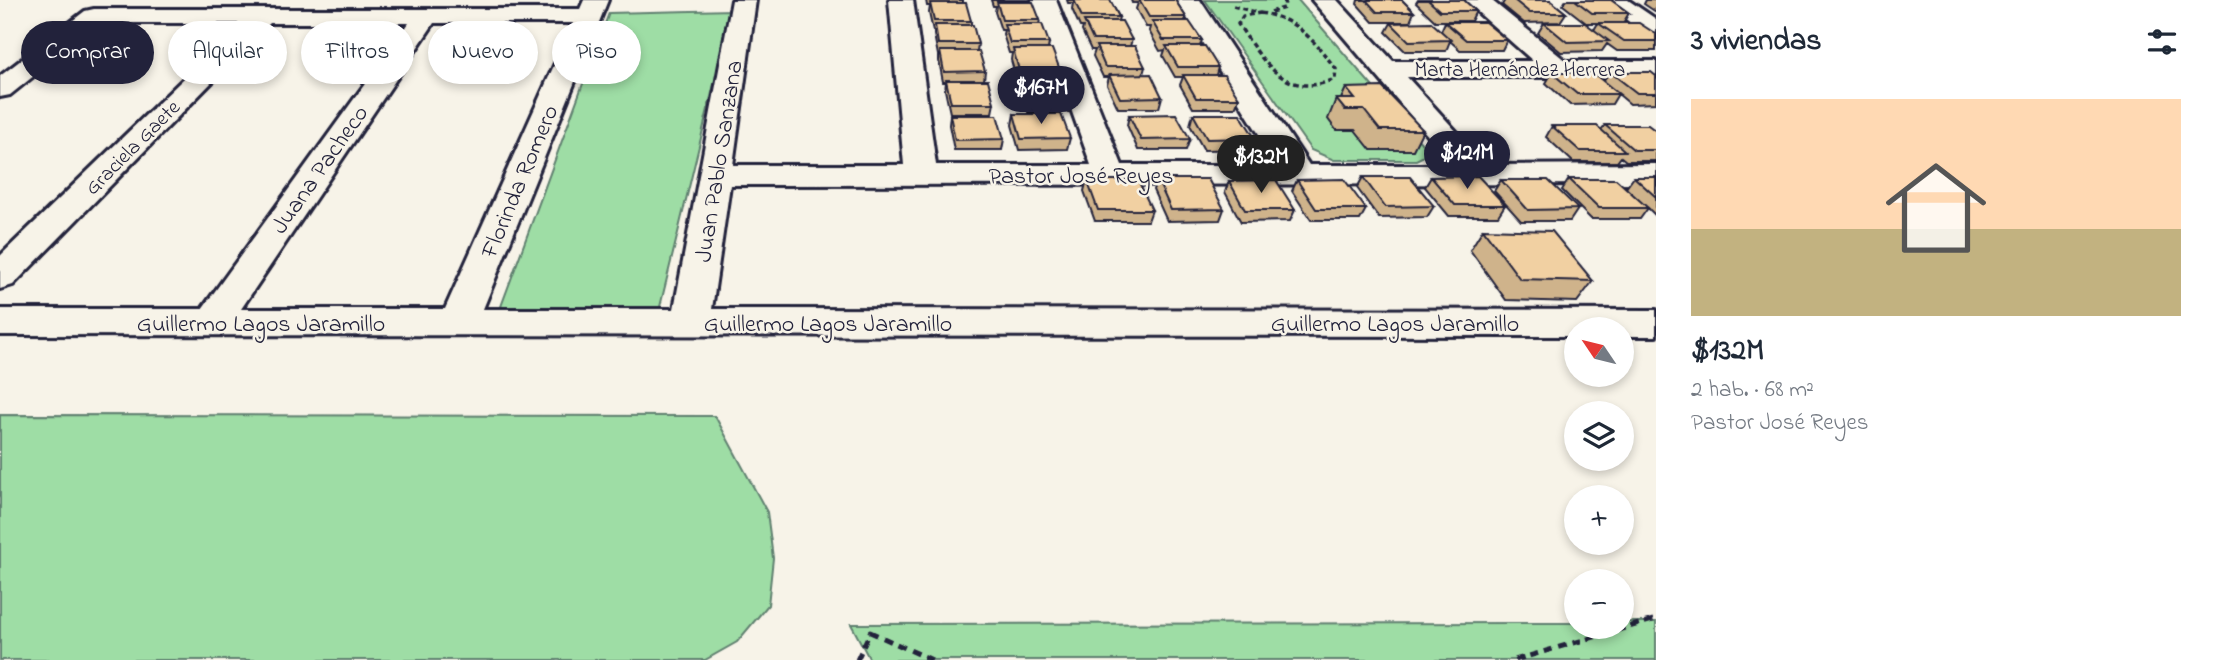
<!DOCTYPE html>
<html lang="es">
<meta charset="utf-8">
<style>
:root{--surface:#fff;--page:#f2f2f3;--text:#1f2937;--muted:#747a83;--accent:#22223b}
body{margin:0;font-family:"Indie Flower",sans-serif;background:var(--page);color:var(--text);height:100vh;display:flex;flex-direction:column;font-size:26px;white-space:nowrap}
*{box-sizing:border-box;margin:0}
p{font-size:23px;color:var(--muted)}
.icon{flex:none;width:38px;height:38px;fill:none;stroke:currentColor;stroke-width:2;stroke-linecap:round;stroke-linejoin:round}
.map{position:relative;flex:1;overflow:hidden}
.side{display:flex;flex-direction:column;background:var(--surface);width:560px}
.side>*{flex:none}
.hud{position:absolute;left:21px;top:21px;width:665px;height:63px;display:flex;gap:14px}
.needle{width:46px;rotate:305deg}
.fabs{position:absolute;left:1564px;top:317px;display:grid;gap:14px}
.fabs a{display:grid;place-items:center;width:70px;height:70px;border-radius:50%;background:var(--surface);box-shadow:0 4px 10px #0003;font-size:35px}
.price{position:absolute;translate:-50% -60px;padding:0 16px;border-radius:24px;background:var(--accent);color:#fff;font-size:23px;line-height:46px;filter:drop-shadow(0 2px 4px #0008)}
.price::after{content:'';position:absolute;left:50%;top:42px;width:21px;height:16px;margin-left:-10px;background:inherit;clip-path:polygon(0 0,100% 0,50% 100%)}
.price.selected{background:#222;color:#fff}
ul{padding:0;list-style:none}
li{display:grid;align-content:center;gap:14px;height:371px;padding:0 35px}
li span{display:grid;place-items:center;height:217px;border-radius:0px;color:#555}
li>.icon{margin-inline-start:auto}
span .icon{width:126px;height:126px;fill:#fffc;stroke-width:1}
li b{font-size:30px}
h2{display:flex;justify-content:space-between;align-items:center;height:84px;padding:0 35px;font-size:30px}
.pill{padding:0 24px;border-radius:32px;background:var(--surface);box-shadow:0 4px 10px #0003;font-size:24px;line-height:63px}
.pill.selected{background:var(--accent);color:#fff}
main{display:flex;flex:1;min-height:0}
.map>svg:first-child{display:block}
.green{fill:#9edda5;stroke:#608070;stroke-width:2}
.lines{fill:none;stroke-linecap:round;stroke-linejoin:round}
.minor-casing{stroke:#22223b;stroke-width:6}
.path-far1{stroke:#22223b;stroke-width:3.5;stroke-dasharray:5 3.5;stroke-linecap:butt}
.path{stroke:#22223b;stroke-width:5;stroke-dasharray:9 6;stroke-linecap:butt}
.minor{fill:#f7f3e8;fill-rule:evenodd}
.wall{fill:#cfb38b;stroke:#22223b;stroke-width:2}
.building{fill:#f1d0a2;stroke:#22223b;stroke-width:2}
.labels{text-anchor:middle;stroke-width:5;stroke-linejoin:round;paint-order:stroke}
.far-street-label{font-size:21px;fill:#22223b;stroke:#f7f3e8}
.street-label{font-size:24px;fill:#22223b;stroke:#f7f3e8}
</style>
<main>
<div class="map">
<svg width="1656" height="660" viewBox="0 0 1656 660">
<rect width="100%" height="100%" fill="#f7f3e8"/>
<filter id="ink" filterUnits="userSpaceOnUse"><feTurbulence type="fractalNoise" baseFrequency=".0143" numOctaves="2"/><feDisplacementMap in="SourceGraphic" scale="14" xChannelSelector="R" yChannelSelector="G"/><feConvolveMatrix kernelMatrix="1 2 1 2 8 2 1 2 1" color-interpolation-filters="sRGB"/></filter>
<g filter="url(#ink)">
<path class="green" d="M1205,0h93l125,145 3,10 -10,5h-82l-23,-10z
M732,10l-73,301 -160,1 110,-299z
M0,415l715,1 52,96 6,46 -5,47 -31,37 -32,18h-705z
M1622,622h34v38h-786l-19,-36 726,-1v3h45z"/>
<g class="lines">
<defs>
<path id="minor" d="M584,0h24l-125,309h191l58,-309h24l-23,165h171l-15,-165h24l23,165h155l-59,-165h24l66,165h156l-102,-165h24l109,165h144l-141,-165h25l56,61h140l-69,-61h27l75,61h90v16h-249l80,88 169,-1v20l-926,1 -18,124 944,1v26h-34v-7h-45v7l-1577,-1v-26h202l207,-286h-139l-257,262 -13,4v-33l241,-233h-141l-90,72 -10,2v-21l85,-65 9,-2h486zM434,23h139l-128,286h-204z
M1600,0h28l28,19v19l-9,-3z"/>
</defs>
<use href="#minor" class="minor-casing"/>
<path class="path-far1" d="M1233,6l22,6
M1271,12l13,-4 1,-8
M1260,13c37,5 54,28 76,56l-1,10c-51,22 -73,-20 -97,-55l5,-8z"/>
<path class="path" d="M857,660l13,-28 62,28
M1515,660l141,-41"/>
<use href="#minor" class="minor"/>
</g>
<path class="wall" d="M926,0h37v3l8,18v4l7,19 -1,7 8,20 -1,9 10,23 -2,10h-42l-5,-23 1,-8h-3l-4,-21v-6h-1l-4,-20v-4h-1l-4,-18 1,-7h-3z
M991,0h38v2l11,18 -1,4 10,19 -1,6 12,21 -2,8 15,23 -3,11h-42l-7,-23 1,-8h-5l-6,-21 1,-7h-3l-6,-19 1,-4h-3l-6,-18 1,-6h-3z
M1067,0h43l9,17 -1,4 14,19 -2,6 15,21 -2,7 19,23 -3,11h-41l-11,-23 2,-8h-6l-10,-21 2,-6h-4l-9,-19 1,-4h-3l-8,-18 1,-6h-5z
M1131,0h44l11,17 -1,4 17,19 -2,6 18,21 -2,8 23,23 -4,10h-42l-13,-23 3,-8h-8l-12,-21 2,-6 -5,1 -11,-20 1,-4h-4l-10,-18 2,-6h-6z
M1358,0h44l12,12 -4,10h-37l-16,-18z
M1418,0h46l12,11 -5,10h-36l-19,-18z
M1505,0h45l16,13 -6,9 -36,1 -22,-18z
M1566,0h45l18,13 -6,10h-37l-23,-18z
M1646,0h10v12l-12,-8z
M1445,22l62,18 -5,10h-42l-10,-9 -4,10h-41l-19,-19 5,-9 50,8z
M1544,23l50,7 4,-7 58,11v17h-39l-10,-7 -5,7 -41,1 -23,-19z
M1610,72l46,4v27l-26,1 -12,-10 -6,10 -42,1 -24,-22 6,-10 51,8z
M1346,88l77,42 -10,20h-42l-16,-20h-19l-8,-11 8,-20h5z
M1014,114l56,24 -3,11 -48,1 -7,-25z
M1193,114l62,24 -4,11 -47,1 -14,-25z
M950,115l54,24 -2,11h-48l-5,-25z
M1129,115l61,24 -4,11h-48l-11,-25z
M1605,125l51,6v30h-30l-5,-4 -4,5h-44l-27,-25 6,-11 49,4z
M1363,177l71,29 -7,11 -48,1 -22,-30z
M1431,177l74,28 -7,11h-49l-24,-29z
M1634,177h22v39l-8,-8 -8,11h-49l-29,-29 7,-11 57,9z
M1157,179l67,30 -4,11 -53,1 -14,-31z
M1087,180l65,30 -4,11h-53l-11,-30z
M1297,180l69,29 -6,11h-49l-19,-29z
M1501,180l77,29 -8,12h-49l-27,-30z
M1229,181l66,29 -5,11 -49,1 -16,-30z
M1483,229l110,52 -16,21 -71,-2 -36,-50z"/>
<path class="building" d="M1074,0h36l9,17h-37z
M1139,0h36l11,17h-37z
M1366,0h36l12,12h-37z
M1428,0h36l12,11h-36z
M1514,0h36l16,13h-36z
M1575,0h36l18,13h-37z
M997,2h36l7,18h-38z
M930,3h36l5,18h-37z
M1084,21h38l10,19h-39z
M1152,21h37l13,19h-39z
M1431,22l20,18 -42,1 -18,-18z
M1445,22h40l22,18h-41z
M1544,23h41l24,18 -42,1z
M1598,23h41l17,11v7h-32z
M1004,24h38l7,19h-39z
M935,25h38l5,19h-40z
M1096,46h39l10,21h-40z
M1166,46h39l13,21h-40z
M1013,49h39l8,21h-41z
M940,51h39l6,20 -41,1z
M1610,72h41l5,4v17h-19z
M1552,73h41l26,21h-42z
M1151,74l11,23 -42,1 -11,-23z
M1183,75h41l15,23h-43z
M1023,78h41l9,23 -43,1z
M946,80h42l6,23h-43z
M1382,87l41,43h-43l-16,-20h-19l-9,-11h19l-9,-11z
M1014,114h47l9,24 -49,1z
M1176,114l14,25 -49,1 -12,-25z
M1193,114h47l15,24 -48,1z
M950,115h47l7,24 -49,1z
M1605,125h43l8,6v19h-22z
M1552,126h45l28,25h-45z
M1478,176l27,29h-50l-24,-28z
M1363,177h47l24,29 -49,1z
M1634,177h22v20z
M1157,179h51l16,30 -53,1z
M1344,179l22,30h-50l-19,-29z
M1569,179h47l32,29h-49z
M1087,180h51l14,30h-54z
M1276,180l19,30h-50l-16,-29z
M1501,180h47l30,29 -50,1z
M1483,229l69,2 41,50 -73,-2z"/>
</g>
<g class="labels">
<g class="far-street-label">
<text x="1520" y="76">Marta Hernández Herrera</text>
<text transform="translate(132 147) rotate(-45)" y="7">Graciela Gaete</text>
</g>
<g class="street-label">
<text transform="translate(718 161) rotate(-81)" y="8">Juan Pablo Sanzana</text>
<text transform="translate(319 169) rotate(-55)" y="8">Juana Pacheco</text>
<text x="1081" y="183">Pastor José Reyes</text>
<text transform="translate(519 181) rotate(-67)" y="8">Florinda Romero</text>
<text x="261" y="331">Guillermo Lagos Jaramillo</text>
<text x="828" y="331">Guillermo Lagos Jaramillo</text>
<text x="1395" y="331">Guillermo Lagos Jaramillo</text>
</g>
</g>
</svg>
<div class="fabs">
<a><svg class="needle" viewBox="-14 -14 28 28"><path d="M0-13l5 13h-10z" fill="#e53935"/><path d="M0 13l5-13h-10z" fill="#747a83"/></svg></a>
<a><svg class="icon" aria-label="layers" viewBox="0 0 24 24"><path d="M12 4l9 5-9 5-9-5zM3 14l9 5 9-5"/></svg></a>
<a>+</a>
<a>−</a>
</div>
<b class="price" style="left:1041px;top:126px">$167M</b>
<b class="price" style="left:1467px;top:191px">$121M</b>
<b class="price selected" style="left:1261px;top:195px">$132M</b>
<div class="hud">
<a class="pill selected">Comprar</a>
<a class="pill">Alquilar</a>
<a class="pill">Filtros</a>
<a class="pill">Nuevo</a>
<a class="pill">Piso</a>
</div>
</div>
<section class="side">
<h2>3 viviendas<svg class="icon" aria-label="filters" viewBox="0 0 24 24"><path d="M4 7h16M4 17h16"/><circle cx="9" cy="7" r="2"/><circle cx="15" cy="17" r="2"/></svg></h2>
<ul>
<li><span style="background:linear-gradient(#ffd9b3 60%,#c2b280 0)"><svg class="icon" aria-label="home" viewBox="0 0 24 24"><path d="M3 11l9-7 9 7M6 9v11h12V9"/></svg></span><div><b>$132M</b><p>2 hab. · 68 m²</p><p>Pastor José Reyes</p></div></li>
</ul>
</section>
</main>
